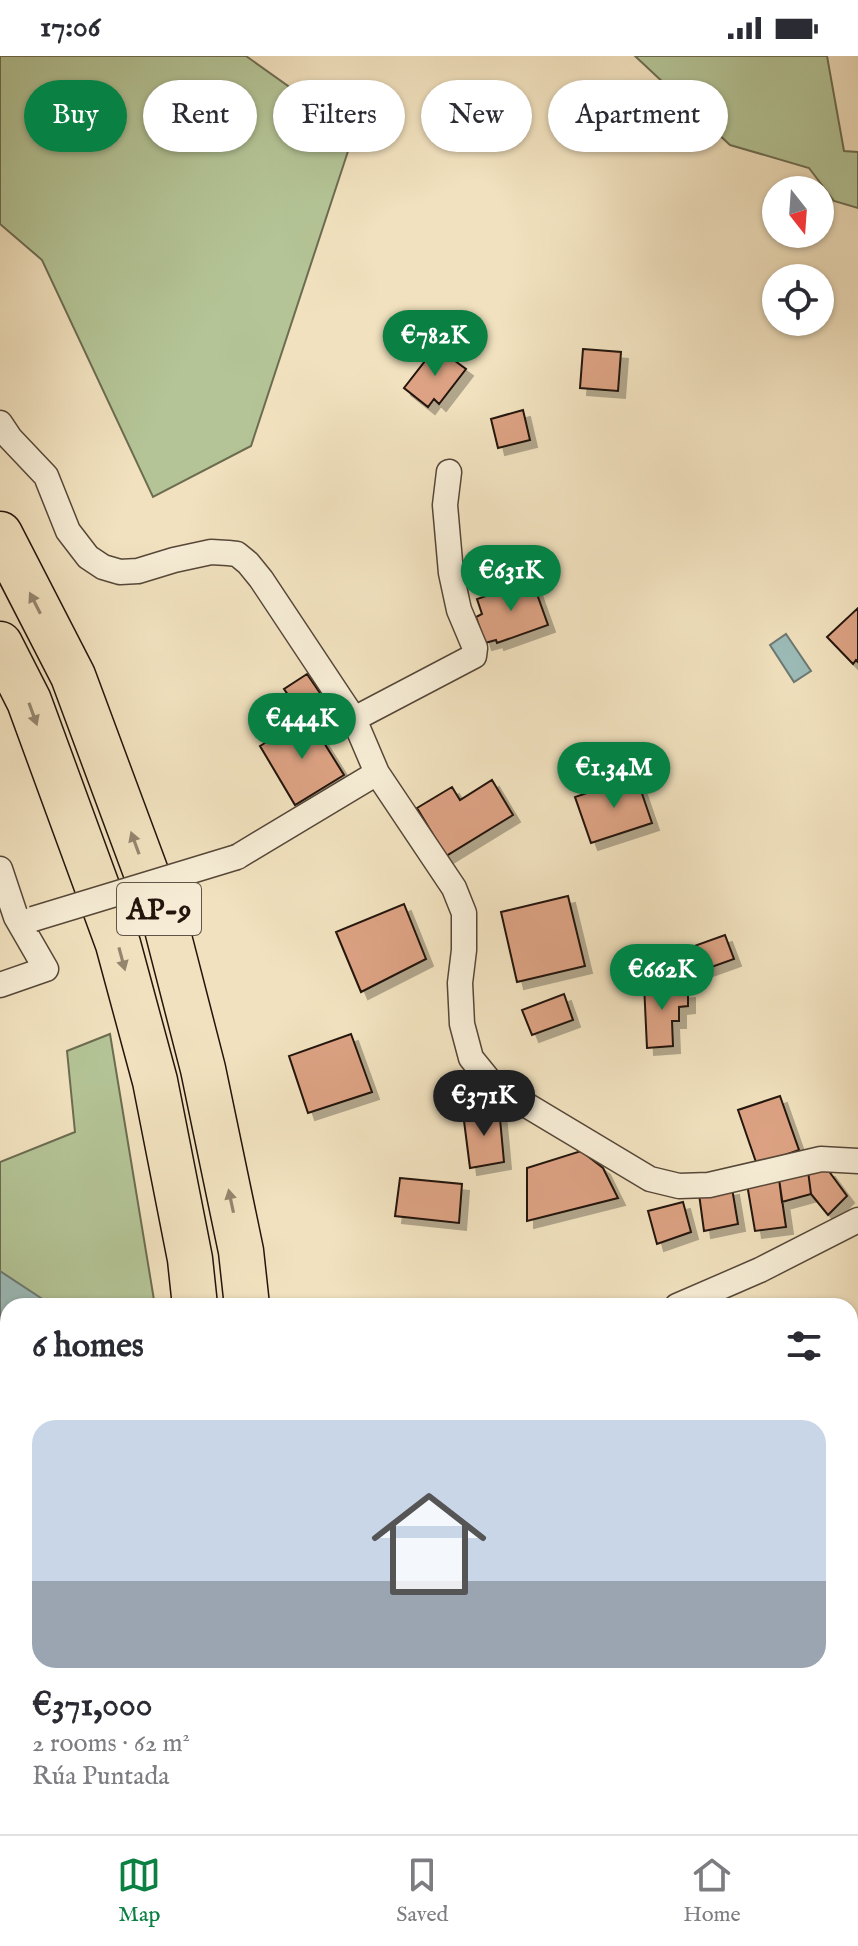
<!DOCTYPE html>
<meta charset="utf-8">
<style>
:root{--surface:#fff;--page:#f7f7f7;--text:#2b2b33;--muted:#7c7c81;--line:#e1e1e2;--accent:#0b8043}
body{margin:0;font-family:"IM FELL English",serif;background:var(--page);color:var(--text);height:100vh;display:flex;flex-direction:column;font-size:30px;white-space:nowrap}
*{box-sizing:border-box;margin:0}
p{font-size:26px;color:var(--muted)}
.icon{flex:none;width:44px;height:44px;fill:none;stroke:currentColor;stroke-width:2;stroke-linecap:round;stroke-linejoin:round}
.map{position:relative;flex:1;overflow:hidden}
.drawer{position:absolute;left:0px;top:1242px;width:858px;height:536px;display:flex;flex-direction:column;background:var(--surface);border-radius:24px 24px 0 0;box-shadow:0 2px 6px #0004}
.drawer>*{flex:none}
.guide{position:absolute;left:24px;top:24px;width:810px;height:72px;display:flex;gap:16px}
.needle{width:52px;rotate:163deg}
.fabs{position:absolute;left:762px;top:120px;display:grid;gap:16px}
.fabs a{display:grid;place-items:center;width:72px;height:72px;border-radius:50%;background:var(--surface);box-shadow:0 2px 6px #0004;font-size:40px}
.price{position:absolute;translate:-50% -68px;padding:0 18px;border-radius:28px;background:var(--accent);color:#fff;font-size:26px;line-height:52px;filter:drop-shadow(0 2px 4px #0008)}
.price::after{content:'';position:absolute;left:50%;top:48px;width:24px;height:18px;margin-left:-12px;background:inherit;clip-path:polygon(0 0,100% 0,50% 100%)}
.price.selected{background:#222;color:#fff}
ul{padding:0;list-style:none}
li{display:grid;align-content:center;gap:16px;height:424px;padding:0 32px}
li span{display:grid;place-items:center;height:248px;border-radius:24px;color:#555}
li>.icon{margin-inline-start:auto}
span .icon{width:144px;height:144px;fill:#fffc;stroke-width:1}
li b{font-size:34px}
h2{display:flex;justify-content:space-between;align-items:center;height:96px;padding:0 32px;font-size:34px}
.pill{padding:0 28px;border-radius:36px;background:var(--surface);box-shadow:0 2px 6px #0004;font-size:28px;line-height:72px}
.pill.selected{background:var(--accent);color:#fff}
.status{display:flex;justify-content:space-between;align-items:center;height:56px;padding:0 40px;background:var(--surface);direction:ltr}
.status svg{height:22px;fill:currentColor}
.menu{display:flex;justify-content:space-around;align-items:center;height:112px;border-top:2px solid var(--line);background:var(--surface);font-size:22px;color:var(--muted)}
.menu a{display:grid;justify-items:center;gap:4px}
.menu .selected{color:var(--accent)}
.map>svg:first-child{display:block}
.green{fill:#b4c496;stroke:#6c6c51;stroke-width:2}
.water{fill:#9cbcb9;stroke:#6c7974;stroke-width:2}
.building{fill:#dca283;stroke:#23140c;stroke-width:2;filter:url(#shadow)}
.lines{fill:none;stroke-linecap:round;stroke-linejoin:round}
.minor-casing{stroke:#564738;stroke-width:27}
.motorway-casing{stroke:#23140c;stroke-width:47}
.minor{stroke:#f6ecd5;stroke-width:24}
.motorway{stroke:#f1e1be;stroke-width:44}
.minor-bridge-casing{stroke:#564738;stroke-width:27;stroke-linecap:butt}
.minor-bridge{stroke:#f6ecd5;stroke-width:24}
.oneway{fill:#94856e}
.labels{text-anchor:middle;stroke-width:7;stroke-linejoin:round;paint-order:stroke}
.shield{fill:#f6ecd5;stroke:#625548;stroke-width:2}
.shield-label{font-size:30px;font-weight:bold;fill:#23140c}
</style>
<div class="status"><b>17:06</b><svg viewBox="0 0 49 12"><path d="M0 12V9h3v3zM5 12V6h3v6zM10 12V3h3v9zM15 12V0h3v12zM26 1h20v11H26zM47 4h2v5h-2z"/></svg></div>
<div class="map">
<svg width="858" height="1778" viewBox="0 0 858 1778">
<defs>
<filter id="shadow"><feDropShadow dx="7" dy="7" stdDeviation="0" flood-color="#0004"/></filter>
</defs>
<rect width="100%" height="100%" fill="#f1e1be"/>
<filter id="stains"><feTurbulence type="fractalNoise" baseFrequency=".0025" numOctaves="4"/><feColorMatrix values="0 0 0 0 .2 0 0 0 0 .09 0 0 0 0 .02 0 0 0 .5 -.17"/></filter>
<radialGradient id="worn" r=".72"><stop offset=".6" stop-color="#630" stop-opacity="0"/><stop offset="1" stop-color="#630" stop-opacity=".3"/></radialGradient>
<path class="green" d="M0,0h246l108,77 -103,313 -98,51 -111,-237 -42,-36z
M635,0h192l17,95 14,1v56l-24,-7 -25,-33 -79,-23z
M110,978l45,272h-122l-33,-25v-119l75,-30 -8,-81z
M336,1770h265l5,8h-270z"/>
<path class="water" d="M786,578l25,37 -17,11 -24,-37z
M0,1215l53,35h-45v520h129l-2,8h-135z"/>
<path class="building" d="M436,291l30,22 -27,35 -5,-5 -6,8 -24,-19z
M583,293l38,3 -3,39 -38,-3z
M523,354l7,30 -32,8 -7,-29z
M532,524l16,45 -51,18 -1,-3 -11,3 -9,-26 6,-3 -5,-15z
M858,552v54l-2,-2 -3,4 -26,-27z
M307,618l15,22 -22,16 -16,-23z
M308,661l36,58 -49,30 -35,-59z
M636,720l16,47 -61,20 -16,-46z
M492,724l21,35 -67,41 -29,-48 35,-21 8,13z
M568,840l17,70 -68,16 -16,-70z
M404,848l22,55 -65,33 -25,-60z
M725,879l9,24 -42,15 -9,-24z
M678,926v10l10,-1v15l-9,1v14h-7l1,25 -26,2 -3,-64z
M564,938l9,26 -41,15 -10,-25z
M351,978l21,58 -64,21 -19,-57z
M780,1040l19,54 -42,15 -19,-55z
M499,1052l5,54 -34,6 -7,-55z
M581,1095l22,17 15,30 -91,23v-53z
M828,1114l19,26 -19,19 -17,-21 -3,-23z
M808,1115l3,23 -29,8 -3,-23z
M400,1122l62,6 -3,39 -64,-7z
M779,1123l7,48 -31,4 -8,-47z
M732,1132l6,36 -34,7 -5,-37z
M683,1146l8,30 -34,12 -9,-33z
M858,1550v18l-8,4v-19z
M850,1629l3,7 4,-2 1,3v29l-8,4z"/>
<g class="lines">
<defs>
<path id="minor" d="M0,367l10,15 36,38 22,55 20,26 15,10 17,5 18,-1 36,-11 37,-8 17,1 9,1 11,9 13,16 93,140 23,54 77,115 10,25v37l-4,33 2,41 9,34 22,27 157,94 29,7 30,-1 112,-26 37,2
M354,663l120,-63 1,-8 -16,-38 -8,-37 -6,-68 4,-33
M237,801l140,-84
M0,813l16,48 30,52 -46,16
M677,1250l83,-36 98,-50"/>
<path id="motorway" d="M0,478l73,142 94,253 36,140 38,182 6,55
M0,588l29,57 89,243 37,137 35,178 5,47
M297,1770l1,8
M201,1778l1,-8
M250,1778l1,-8
M836,1778l10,-8"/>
</defs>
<use href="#minor" class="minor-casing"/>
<use href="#motorway" class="motorway-casing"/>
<use href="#minor" class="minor"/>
<use href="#motorway" class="motorway"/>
<defs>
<path id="minor-bridge" d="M33,863l204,-62"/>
</defs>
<use href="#minor-bridge" class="minor-bridge-casing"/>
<use href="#minor-bridge" class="minor-bridge"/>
</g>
<defs><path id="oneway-solid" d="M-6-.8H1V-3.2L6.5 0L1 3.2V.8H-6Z" transform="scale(2)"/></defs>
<g class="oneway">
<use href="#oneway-solid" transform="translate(35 547) rotate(-117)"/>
<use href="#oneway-solid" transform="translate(33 658) rotate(70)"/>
<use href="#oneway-solid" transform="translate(135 787) rotate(-110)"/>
<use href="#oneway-solid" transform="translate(122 903) rotate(75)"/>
<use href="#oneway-solid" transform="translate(231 1145) rotate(-102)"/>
</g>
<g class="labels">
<rect class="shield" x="117" y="827" width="84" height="52" rx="6"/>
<g class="shield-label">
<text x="159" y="863">AP-9</text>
</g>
</g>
<rect width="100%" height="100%" filter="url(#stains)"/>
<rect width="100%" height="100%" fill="url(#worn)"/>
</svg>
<div class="fabs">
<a><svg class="needle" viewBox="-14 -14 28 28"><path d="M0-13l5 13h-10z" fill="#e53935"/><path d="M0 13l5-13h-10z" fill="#7c7c81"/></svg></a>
<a><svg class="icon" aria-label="locate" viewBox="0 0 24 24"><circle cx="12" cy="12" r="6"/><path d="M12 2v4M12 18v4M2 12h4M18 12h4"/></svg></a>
</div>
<b class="price" style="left:435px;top:322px">€782K</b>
<b class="price" style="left:511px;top:557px">€631K</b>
<b class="price" style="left:302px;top:705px">€444K</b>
<b class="price" style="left:614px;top:754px">€1.34M</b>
<b class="price" style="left:662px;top:956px">€662K</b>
<b class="price selected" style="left:484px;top:1082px">€371K</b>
<div class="guide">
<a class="pill selected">Buy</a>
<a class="pill">Rent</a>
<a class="pill">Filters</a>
<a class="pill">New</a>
<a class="pill">Apartment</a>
</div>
<section class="drawer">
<h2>6 homes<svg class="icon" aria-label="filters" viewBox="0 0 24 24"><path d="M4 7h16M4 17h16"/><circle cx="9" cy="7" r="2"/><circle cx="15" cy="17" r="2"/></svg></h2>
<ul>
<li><span style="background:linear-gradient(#c9d6e8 65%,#9aa5b1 0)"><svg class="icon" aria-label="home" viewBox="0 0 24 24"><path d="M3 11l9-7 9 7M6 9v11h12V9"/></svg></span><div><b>€371,000</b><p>2 rooms · 62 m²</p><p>Rúa Puntada</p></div></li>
</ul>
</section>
</div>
<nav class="menu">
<a class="selected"><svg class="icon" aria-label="map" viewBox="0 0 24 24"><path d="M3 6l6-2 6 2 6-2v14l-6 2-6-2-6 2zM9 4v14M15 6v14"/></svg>Map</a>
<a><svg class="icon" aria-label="saved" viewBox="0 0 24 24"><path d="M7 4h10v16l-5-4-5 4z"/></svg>Saved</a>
<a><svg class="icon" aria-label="home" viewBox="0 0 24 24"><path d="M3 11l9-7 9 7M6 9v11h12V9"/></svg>Home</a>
</nav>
